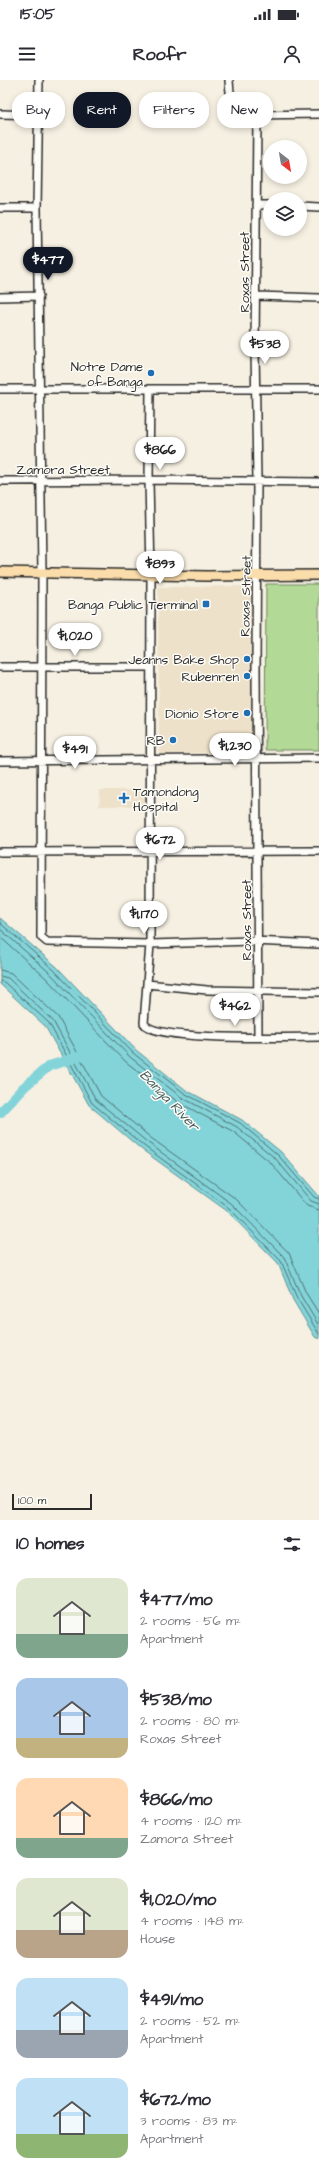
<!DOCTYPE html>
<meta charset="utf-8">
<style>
:root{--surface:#fff;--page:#f2f2f3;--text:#2b2b33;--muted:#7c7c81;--accent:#111827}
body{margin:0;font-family:"Architects Daughter",sans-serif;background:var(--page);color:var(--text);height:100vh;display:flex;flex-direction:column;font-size:15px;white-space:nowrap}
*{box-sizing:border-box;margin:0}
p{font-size:13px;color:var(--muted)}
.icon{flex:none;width:22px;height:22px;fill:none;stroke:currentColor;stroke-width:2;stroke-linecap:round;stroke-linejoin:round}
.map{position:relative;height:1440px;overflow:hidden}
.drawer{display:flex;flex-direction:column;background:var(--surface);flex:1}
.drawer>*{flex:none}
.guide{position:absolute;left:12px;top:12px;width:295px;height:36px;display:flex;gap:8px}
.needle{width:26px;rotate:149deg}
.controls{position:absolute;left:263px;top:60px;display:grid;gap:8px}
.controls a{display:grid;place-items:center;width:44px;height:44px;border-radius:50%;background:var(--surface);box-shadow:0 2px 6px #0003;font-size:20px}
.scale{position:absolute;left:12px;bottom:10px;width:80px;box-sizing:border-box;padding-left:4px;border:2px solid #2b2b2b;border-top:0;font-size:11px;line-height:14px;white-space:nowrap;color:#2b2b2b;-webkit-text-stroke:3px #fdfcf7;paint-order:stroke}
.price{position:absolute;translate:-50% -34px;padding:0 9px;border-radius:14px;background:#fff;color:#222;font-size:13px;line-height:26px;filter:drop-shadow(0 1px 2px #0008)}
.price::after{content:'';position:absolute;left:50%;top:24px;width:12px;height:9px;margin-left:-6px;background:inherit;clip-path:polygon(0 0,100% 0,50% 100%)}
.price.current{background:var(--accent);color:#fff}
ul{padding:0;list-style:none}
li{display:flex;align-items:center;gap:12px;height:100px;padding:0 16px}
li span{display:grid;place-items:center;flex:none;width:112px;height:80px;border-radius:12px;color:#555}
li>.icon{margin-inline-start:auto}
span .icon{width:48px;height:48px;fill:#fffc;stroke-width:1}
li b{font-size:17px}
h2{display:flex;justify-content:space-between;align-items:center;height:48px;padding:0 16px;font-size:17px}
.tag{padding:0 14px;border-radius:16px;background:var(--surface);box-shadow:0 2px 6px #0003;font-size:14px;line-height:36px}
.tag.current{background:var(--accent);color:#fff}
.status{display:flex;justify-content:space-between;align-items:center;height:28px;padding:0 20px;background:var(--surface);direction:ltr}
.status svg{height:11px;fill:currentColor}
header{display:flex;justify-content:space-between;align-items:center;height:52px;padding:0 16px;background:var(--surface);font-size:18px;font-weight:700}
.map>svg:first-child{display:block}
.built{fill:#eee1c9}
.green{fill:#b2d995;stroke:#6e8260}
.water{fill:#83d4d9;stroke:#609093}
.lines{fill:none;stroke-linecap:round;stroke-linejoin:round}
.shore{stroke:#4e6f71;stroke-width:1}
.river{stroke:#83d4d9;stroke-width:10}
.minor-casing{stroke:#2b2b2b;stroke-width:10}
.major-casing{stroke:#2b2b2b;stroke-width:12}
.minor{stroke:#fdfcf7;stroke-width:7}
.major{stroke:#faddab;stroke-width:9}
.poi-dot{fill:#1f6fb2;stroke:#fdfcf7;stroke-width:1.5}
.labels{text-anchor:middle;stroke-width:3;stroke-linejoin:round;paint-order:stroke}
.street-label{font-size:13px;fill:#2b2b2b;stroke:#fdfcf7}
.poi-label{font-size:13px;fill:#2b2b2b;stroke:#fdfcf7;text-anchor:end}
.water-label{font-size:14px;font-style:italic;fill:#455e5f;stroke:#fdfcf7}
</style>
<div class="status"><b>15:05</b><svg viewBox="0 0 49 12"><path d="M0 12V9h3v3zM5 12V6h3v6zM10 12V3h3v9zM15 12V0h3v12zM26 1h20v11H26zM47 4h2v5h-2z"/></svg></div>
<header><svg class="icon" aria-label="menu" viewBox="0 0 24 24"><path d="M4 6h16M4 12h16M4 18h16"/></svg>Roofr<svg class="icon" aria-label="person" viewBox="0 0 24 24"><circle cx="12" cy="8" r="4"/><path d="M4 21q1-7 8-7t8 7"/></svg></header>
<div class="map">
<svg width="319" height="1440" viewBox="0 0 319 1440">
<rect width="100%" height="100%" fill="#f6f0e2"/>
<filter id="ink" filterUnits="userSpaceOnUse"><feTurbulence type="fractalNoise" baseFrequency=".025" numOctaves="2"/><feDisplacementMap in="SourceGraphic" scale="8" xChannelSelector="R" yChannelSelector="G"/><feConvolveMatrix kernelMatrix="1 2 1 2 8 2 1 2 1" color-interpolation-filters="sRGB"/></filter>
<g filter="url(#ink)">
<path class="built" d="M254,506l-1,166 -94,2 -1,-167z
M100,710h48l-1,16h-48z"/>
<path class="green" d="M266,504h53v166h-54z"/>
<path class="water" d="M0,838l57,49 79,83 50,40 56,30 39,32 38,44v143l-4,-2 -22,-37 -15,-37 -51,-52 -86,-62 -52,-44 -44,-79 -45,-42z"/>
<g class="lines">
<path class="shore" d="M0,843l54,47 79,83 51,40 56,30 38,32 36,42 5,2
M0,849l50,44 80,84 51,40 56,30 38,31 36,43 8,3
M0,857l46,41 80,84 52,40 56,30 37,31 36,43 12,4
M0,890l11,3 47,44 43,79 50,42 85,61 53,54 17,40 13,21
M0,896l8,2 45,43 43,79 51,42 85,62 52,53 17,39 18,30
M0,901l4,1 45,41 43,80 52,43 85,62 52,53 16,37 22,36"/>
<path class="river" d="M0,1033l24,-26 25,-21 29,-9"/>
<defs>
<path id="minor" d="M39,0l-2,128 5,364 -1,365 6,5 103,2 103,-3 66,3
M229,0c1,17 1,30 20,34 4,1 5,1 8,4l-2,230 2,134 -1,187 2,368
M0,34l39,1
M254,35l65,-1
M256,125h14
M300,126l19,1
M0,128h37
M257,216l62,2
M0,217l39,-1
M0,309h319
M150,309l-1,91 2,94 -1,370 -6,79c9,19 150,14 175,14
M0,401l149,-1 170,2
M0,587h151
M0,681l319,-3
M0,772l319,-1
M147,904l60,6 112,2"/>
<path id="major" d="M0,492l207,4 112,-1"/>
</defs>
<use href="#minor" class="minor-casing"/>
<use href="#major" class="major-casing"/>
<use href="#minor" class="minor"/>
<use href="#major" class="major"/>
</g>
</g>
<g class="poi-dot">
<circle cx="151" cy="293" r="4"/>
<rect x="202" y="520" width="8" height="8" rx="2"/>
<circle cx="247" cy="579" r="4"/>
<circle cx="247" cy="596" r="4"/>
<circle cx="247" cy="633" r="4"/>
<circle cx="173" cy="660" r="4"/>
<path d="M122 712h4v4h4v4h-4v4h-4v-4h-4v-4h4z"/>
</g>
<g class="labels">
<g class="street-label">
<text transform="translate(244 192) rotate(-90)" y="5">Roxas Street</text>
<text x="63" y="394">Zamora Street</text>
<text transform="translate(245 516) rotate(-89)" y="5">Roxas Street</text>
<text transform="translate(246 840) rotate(-90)" y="5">Roxas Street</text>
</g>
<g class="poi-label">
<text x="143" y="291">Notre Dame<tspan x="143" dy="15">of Banga</tspan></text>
<text x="198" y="529">Banga Public Terminal</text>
<text x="239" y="584">Jeanns Bake Shop</text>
<text x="239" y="601">Rubenren</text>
<text x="239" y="638">Dionio Store</text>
<text x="165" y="665">RB</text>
<text x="133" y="716" text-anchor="start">Tamondong<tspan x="133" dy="15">Hospital</tspan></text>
</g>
<g class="water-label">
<text transform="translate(170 1020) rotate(46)" y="5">Banga River</text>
</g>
</g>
</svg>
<div class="controls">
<a><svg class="needle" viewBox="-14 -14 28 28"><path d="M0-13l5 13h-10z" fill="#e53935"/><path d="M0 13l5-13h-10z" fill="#7c7c81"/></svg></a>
<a><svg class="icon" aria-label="layers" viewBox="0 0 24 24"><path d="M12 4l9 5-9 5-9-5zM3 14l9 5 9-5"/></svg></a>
</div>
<div class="scale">100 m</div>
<b class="price current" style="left:48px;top:201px">$477</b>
<b class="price" style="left:265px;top:285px">$538</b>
<b class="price" style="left:160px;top:391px">$866</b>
<b class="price" style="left:160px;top:505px">$893</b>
<b class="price" style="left:75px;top:577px">$1,020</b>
<b class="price" style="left:235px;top:687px">$1,230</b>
<b class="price" style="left:75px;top:690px">$491</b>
<b class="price" style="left:160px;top:781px">$672</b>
<b class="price" style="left:144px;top:855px">$1,170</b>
<b class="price" style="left:235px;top:947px">$462</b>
<div class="guide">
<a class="tag">Buy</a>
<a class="tag current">Rent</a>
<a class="tag">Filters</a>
<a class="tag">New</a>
</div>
</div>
<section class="drawer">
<h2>10 homes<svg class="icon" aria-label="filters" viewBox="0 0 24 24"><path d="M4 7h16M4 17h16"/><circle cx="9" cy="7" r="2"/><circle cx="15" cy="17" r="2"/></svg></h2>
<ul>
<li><span style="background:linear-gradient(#dfe7d0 70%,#7fa58c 0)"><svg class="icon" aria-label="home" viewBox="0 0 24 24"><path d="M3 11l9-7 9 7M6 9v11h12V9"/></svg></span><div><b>$477/mo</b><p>2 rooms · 56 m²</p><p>Apartment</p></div></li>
<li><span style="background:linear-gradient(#a9c7e8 75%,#c2b280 0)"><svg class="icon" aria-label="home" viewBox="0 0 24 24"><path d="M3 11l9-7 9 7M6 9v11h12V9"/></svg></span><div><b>$538/mo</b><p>2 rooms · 80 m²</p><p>Roxas Street</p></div></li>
<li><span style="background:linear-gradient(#ffd9b3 75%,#7fa58c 0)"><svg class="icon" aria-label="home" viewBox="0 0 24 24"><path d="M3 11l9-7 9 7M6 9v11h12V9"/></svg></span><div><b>$866/mo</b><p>4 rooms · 120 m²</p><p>Zamora Street</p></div></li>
<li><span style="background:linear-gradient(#dfe7d0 65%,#b9a48a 0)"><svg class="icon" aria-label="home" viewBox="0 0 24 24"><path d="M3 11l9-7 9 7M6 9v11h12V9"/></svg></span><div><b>$1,020/mo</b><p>4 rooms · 148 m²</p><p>House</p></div></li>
<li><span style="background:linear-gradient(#bfe0f5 65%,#9aa5b1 0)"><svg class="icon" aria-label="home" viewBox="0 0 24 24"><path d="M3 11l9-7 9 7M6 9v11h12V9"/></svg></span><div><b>$491/mo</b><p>2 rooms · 52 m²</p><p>Apartment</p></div></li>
<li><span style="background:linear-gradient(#bfe0f5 70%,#8fb573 0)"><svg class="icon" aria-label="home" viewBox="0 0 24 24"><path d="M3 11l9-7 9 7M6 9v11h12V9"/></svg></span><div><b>$672/mo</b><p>3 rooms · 83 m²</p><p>Apartment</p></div></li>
</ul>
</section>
